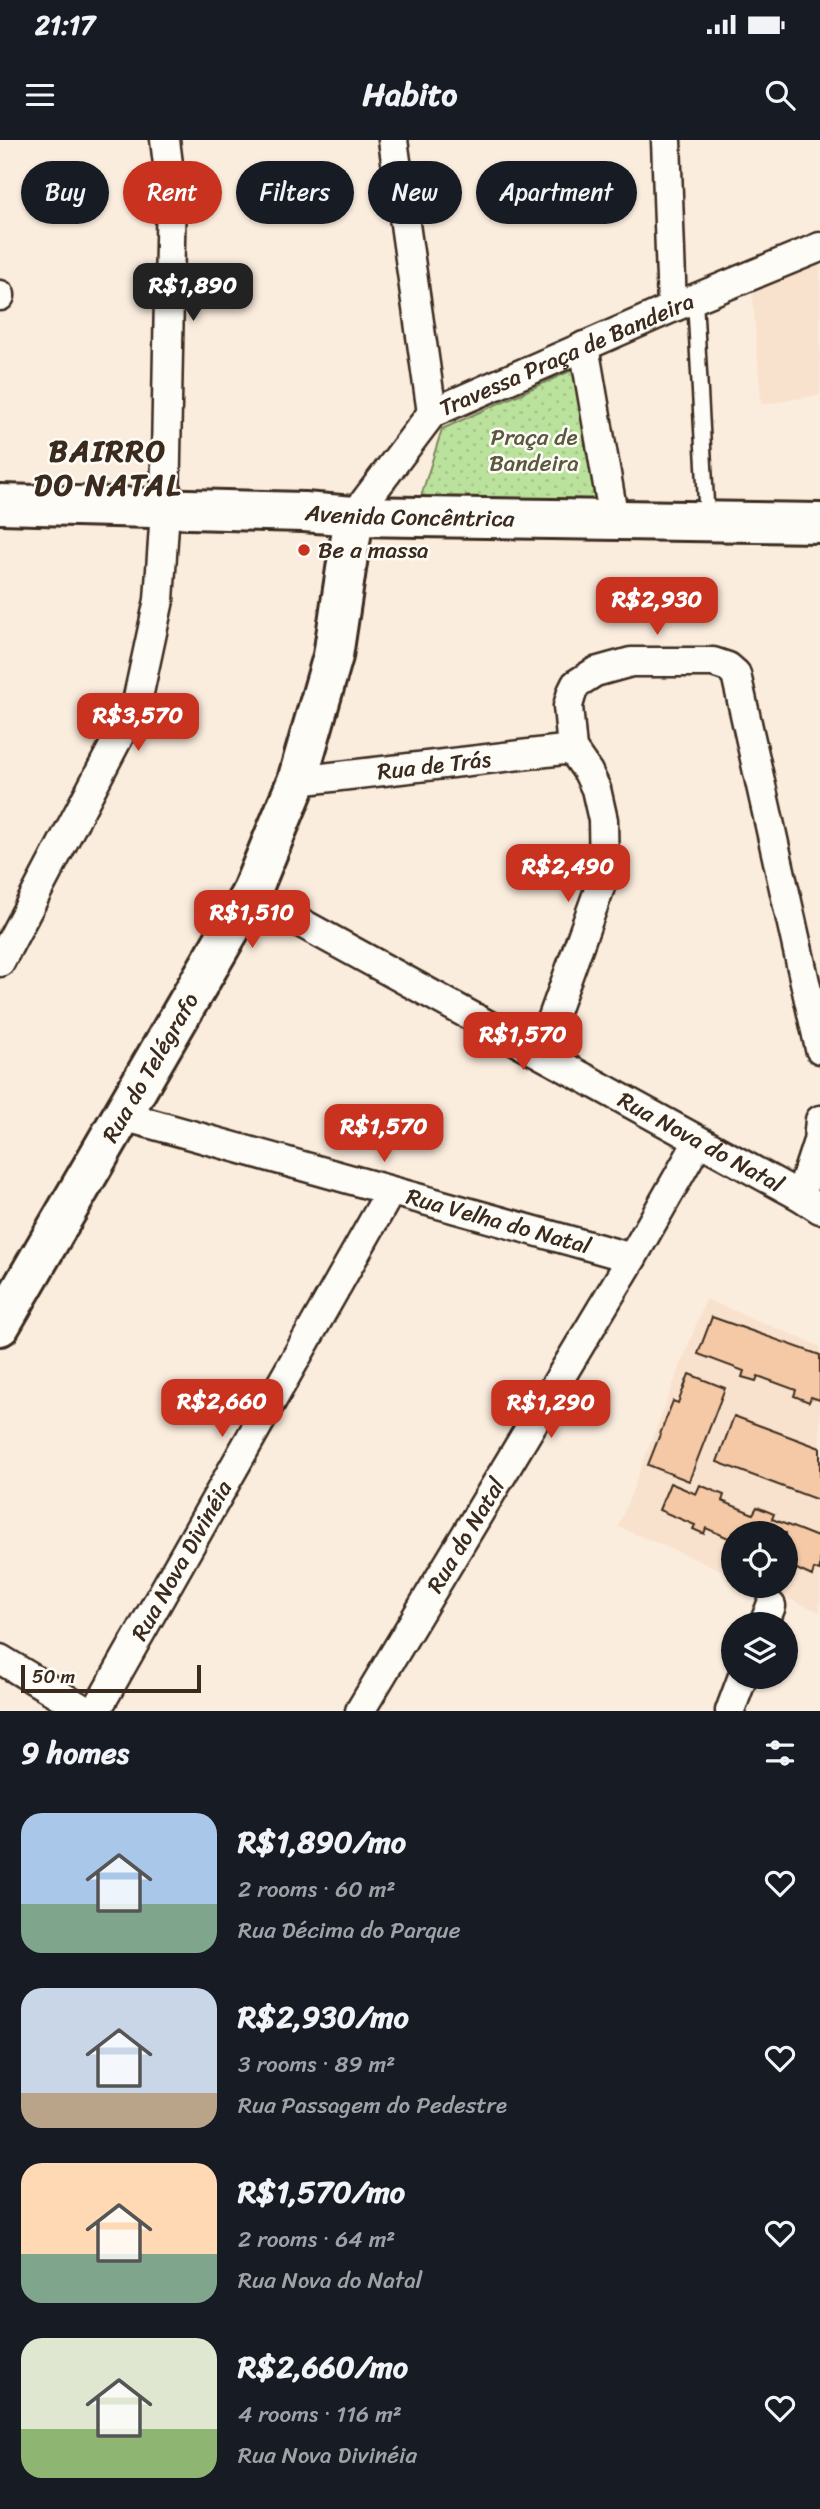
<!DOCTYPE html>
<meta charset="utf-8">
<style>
:root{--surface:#171b24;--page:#242831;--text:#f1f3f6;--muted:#9ea1a6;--accent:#c8321e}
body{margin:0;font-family:Sriracha,sans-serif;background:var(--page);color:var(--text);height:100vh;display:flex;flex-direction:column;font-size:26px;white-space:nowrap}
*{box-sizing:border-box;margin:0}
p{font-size:23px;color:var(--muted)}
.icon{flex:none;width:38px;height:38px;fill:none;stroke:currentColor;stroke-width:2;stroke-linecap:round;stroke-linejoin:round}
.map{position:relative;height:1571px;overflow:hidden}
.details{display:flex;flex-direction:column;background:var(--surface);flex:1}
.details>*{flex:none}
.banner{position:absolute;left:21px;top:21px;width:779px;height:63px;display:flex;gap:14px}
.fabs{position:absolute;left:721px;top:1381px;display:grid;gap:14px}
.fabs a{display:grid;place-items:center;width:77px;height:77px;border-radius:50%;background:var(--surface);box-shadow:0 2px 5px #0004;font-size:35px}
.scale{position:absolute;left:21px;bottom:18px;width:180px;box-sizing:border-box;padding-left:7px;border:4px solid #3b2a1e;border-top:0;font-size:19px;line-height:24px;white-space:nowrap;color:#3b2a1e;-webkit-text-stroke:5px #fdfcf7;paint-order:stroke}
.price{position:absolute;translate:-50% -60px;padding:0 16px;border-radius:14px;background:var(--accent);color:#fff;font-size:23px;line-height:46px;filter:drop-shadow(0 2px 4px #0008)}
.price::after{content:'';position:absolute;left:50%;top:42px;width:21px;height:16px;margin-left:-10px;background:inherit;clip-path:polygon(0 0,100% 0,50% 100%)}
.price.on{background:#222;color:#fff}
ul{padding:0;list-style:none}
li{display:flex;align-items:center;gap:21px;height:175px;padding:0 21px}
li span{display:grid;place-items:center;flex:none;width:196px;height:140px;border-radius:21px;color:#555}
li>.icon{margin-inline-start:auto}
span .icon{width:84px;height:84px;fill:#fffc;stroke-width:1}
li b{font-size:30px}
h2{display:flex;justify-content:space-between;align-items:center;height:84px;padding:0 21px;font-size:30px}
.pill{padding:0 24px;border-radius:32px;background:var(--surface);box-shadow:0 2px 5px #0004;font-size:24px;line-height:63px}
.pill.on{background:var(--accent);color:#fff}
.status{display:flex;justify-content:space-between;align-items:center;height:49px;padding:0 35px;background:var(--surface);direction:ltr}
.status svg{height:19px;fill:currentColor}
header{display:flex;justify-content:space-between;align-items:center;height:91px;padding:0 21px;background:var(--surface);font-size:32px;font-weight:800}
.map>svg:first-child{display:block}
.built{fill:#f9e2cd}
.grass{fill:url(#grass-dots);stroke:#7b865e;stroke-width:2}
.building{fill:#f5c9a5;stroke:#3b2a1e;stroke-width:2}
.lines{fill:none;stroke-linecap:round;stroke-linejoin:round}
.lane-casing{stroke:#3b2a1e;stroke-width:19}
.street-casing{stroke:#3b2a1e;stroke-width:33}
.secondary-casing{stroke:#3b2a1e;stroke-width:44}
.lane{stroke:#fdfcf7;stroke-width:14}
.street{stroke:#fdfcf7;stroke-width:28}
.secondary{stroke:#fdfcf7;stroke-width:38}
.poi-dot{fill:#c8321e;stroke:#fdfcf7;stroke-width:2.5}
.labels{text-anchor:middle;stroke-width:5;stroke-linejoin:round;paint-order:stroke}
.street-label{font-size:23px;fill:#3b2a1e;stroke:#fdfcf7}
.park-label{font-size:23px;fill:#5b583e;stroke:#fdfcf7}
.poi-label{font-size:23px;fill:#3b2a1e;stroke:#fdfcf7;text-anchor:start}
.district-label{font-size:30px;font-weight:bold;letter-spacing:2px;fill:#3b2a1e;stroke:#fdfcf7}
</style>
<div class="status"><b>21:17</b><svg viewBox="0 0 49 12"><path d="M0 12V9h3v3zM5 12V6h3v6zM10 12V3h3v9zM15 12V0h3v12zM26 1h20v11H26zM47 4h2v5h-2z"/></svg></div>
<header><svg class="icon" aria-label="menu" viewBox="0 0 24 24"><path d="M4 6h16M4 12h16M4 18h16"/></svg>Habito<svg class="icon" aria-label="search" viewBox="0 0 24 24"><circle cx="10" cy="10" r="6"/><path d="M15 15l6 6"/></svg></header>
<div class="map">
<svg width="820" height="1571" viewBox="0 0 820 1571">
<defs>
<pattern id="grass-dots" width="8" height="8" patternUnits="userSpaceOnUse" patternTransform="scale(1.75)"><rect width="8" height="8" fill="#bbe29d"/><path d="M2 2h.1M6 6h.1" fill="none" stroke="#a2c287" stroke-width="1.8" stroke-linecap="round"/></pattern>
</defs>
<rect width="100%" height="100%" fill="#fbedde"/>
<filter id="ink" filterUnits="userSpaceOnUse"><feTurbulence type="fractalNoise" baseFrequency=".0143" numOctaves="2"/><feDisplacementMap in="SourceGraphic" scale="14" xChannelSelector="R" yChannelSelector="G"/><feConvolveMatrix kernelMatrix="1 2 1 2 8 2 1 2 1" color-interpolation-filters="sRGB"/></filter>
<g filter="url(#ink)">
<path class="built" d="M820,120v135l-59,10 -9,-116z
M706,1159l114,47v266l-63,-26h29v-53h-53v42l-115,-48z"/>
<path class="grass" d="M577,228l25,140 -184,-2 24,-77z"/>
<path class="building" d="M712,1177l108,38v45l-9,-3 -2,5 -15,-6 2,-6 -38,-14 -2,5 -14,-4 2,-6 -46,-17z
M689,1234l36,14 -36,93 -41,-16 25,-64 5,2z
M734,1276l86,32v45l-2,7 -101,-38z
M670,1343l26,11 4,-9 24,10 -2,6 31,13 4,-7 17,7 -2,5 48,19v33l-6,-2 -2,7 -20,-9 1,-4 -7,-3v-27h-53v7l-27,-12 -2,6 -11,-5 2,-4 -36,-15z"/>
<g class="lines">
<defs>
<path id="lane" d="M695,159l12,222"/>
<g id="street">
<path d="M393,0l39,273"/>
<path d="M666,0l6,168"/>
<path d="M0,155v1"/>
<path d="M584,206l30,174"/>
<path id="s1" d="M354,376l78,-103 240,-105 148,-61"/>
<path id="s2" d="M297,641l275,-32"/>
<path id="s3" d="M250,755l550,301 20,13"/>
<path d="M0,822l137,-260 22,-102 6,-90 6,-322 -6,-48"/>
<path d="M540,913l64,-177 -1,-56 -7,-31 -8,-17 -16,-23 -4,-43 4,-14 4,-8 19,-12 36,-10h82l15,5 8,7 84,375"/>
<path id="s4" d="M123,976l509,142"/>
<path d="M800,1056l18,-55 2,-21"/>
<path d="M764,1484l7,-18"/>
<path d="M0,1519l86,52"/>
<path id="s5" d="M96,1571l294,-519"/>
<path id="s6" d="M360,1571l272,-453 66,-116"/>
<path d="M730,1571l13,-35"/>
</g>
<g id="secondary">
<path id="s7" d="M0,364l304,8 50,4 466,7"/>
<path id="s8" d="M0,1186l250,-431 47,-114 36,-125 21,-140"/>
</g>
</defs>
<use href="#lane" class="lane-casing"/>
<use href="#street" class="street-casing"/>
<use href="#secondary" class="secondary-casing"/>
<use href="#lane" class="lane"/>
<use href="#street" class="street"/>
<use href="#secondary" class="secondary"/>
</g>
</g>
<circle class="poi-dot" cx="304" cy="410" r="7"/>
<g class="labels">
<g class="street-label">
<text dy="8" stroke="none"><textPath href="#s1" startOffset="276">Travessa Praça de Bandeira</textPath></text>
<text dy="8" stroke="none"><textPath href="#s7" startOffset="410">Avenida Concêntrica</textPath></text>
<text dy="8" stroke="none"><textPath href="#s2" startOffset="138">Rua de Trás</textPath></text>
<text dy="8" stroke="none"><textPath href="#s8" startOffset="299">Rua do Telégrafo</textPath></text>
<text dy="8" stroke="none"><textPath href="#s3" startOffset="514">Rua Nova do Natal</textPath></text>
<text dy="8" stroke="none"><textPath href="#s4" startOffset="390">Rua Velha do Natal</textPath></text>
<text dy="8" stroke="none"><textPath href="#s6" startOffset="205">Rua do Natal</textPath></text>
<text dy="8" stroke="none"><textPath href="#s5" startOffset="173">Rua Nova Divinéia</textPath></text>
</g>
<g class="park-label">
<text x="534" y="305">Praça de<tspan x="534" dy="26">Bandeira</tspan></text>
</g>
<g class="poi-label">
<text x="318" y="418">Be a massa</text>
</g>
<g class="district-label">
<text x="108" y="321">BAIRRO<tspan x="108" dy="34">DO NATAL</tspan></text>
</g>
</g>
</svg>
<div class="fabs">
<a><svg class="icon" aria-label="locate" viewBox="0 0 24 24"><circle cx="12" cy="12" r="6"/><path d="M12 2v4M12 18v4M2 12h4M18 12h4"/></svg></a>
<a><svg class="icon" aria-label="layers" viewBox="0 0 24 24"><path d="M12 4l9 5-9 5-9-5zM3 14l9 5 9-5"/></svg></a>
</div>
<div class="scale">50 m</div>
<b class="price on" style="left:193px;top:183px">R$1,890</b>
<b class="price" style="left:657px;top:497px">R$2,930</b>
<b class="price" style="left:138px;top:613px">R$3,570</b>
<b class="price" style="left:568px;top:764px">R$2,490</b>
<b class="price" style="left:252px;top:810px">R$1,510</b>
<b class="price" style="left:523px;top:932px">R$1,570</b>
<b class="price" style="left:384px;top:1024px">R$1,570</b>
<b class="price" style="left:222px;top:1299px">R$2,660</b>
<b class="price" style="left:551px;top:1300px">R$1,290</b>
<div class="banner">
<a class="pill">Buy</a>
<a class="pill on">Rent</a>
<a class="pill">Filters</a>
<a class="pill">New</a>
<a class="pill">Apartment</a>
</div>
</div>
<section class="details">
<h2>9 homes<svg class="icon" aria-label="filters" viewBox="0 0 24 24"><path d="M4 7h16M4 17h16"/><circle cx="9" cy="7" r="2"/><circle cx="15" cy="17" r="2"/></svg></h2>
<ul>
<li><span style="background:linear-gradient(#a9c7e8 65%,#7fa58c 0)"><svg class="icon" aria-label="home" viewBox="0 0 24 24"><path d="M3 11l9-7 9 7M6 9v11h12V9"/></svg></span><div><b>R$1,890/mo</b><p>2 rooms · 60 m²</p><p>Rua Décima do Parque</p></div><svg class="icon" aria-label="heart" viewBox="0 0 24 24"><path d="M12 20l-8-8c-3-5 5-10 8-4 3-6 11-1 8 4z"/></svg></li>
<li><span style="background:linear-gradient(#c9d6e8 75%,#b9a48a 0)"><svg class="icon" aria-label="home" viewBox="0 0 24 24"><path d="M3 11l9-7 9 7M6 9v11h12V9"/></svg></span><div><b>R$2,930/mo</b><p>3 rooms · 89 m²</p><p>Rua Passagem do Pedestre</p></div><svg class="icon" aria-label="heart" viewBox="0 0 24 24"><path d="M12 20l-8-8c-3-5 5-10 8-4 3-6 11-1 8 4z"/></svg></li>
<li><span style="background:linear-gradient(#ffd9b3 65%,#7fa58c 0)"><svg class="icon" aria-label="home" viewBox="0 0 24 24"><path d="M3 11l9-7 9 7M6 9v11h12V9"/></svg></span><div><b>R$1,570/mo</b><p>2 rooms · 64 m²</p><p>Rua Nova do Natal</p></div><svg class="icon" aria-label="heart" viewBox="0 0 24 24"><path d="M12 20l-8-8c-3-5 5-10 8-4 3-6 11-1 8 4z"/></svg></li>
<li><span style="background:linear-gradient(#dfe7d0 65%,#8fb573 0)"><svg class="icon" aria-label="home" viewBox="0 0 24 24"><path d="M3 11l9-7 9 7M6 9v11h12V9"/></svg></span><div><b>R$2,660/mo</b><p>4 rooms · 116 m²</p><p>Rua Nova Divinéia</p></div><svg class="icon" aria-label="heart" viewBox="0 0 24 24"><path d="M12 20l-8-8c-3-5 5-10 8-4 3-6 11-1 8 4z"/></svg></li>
</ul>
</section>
